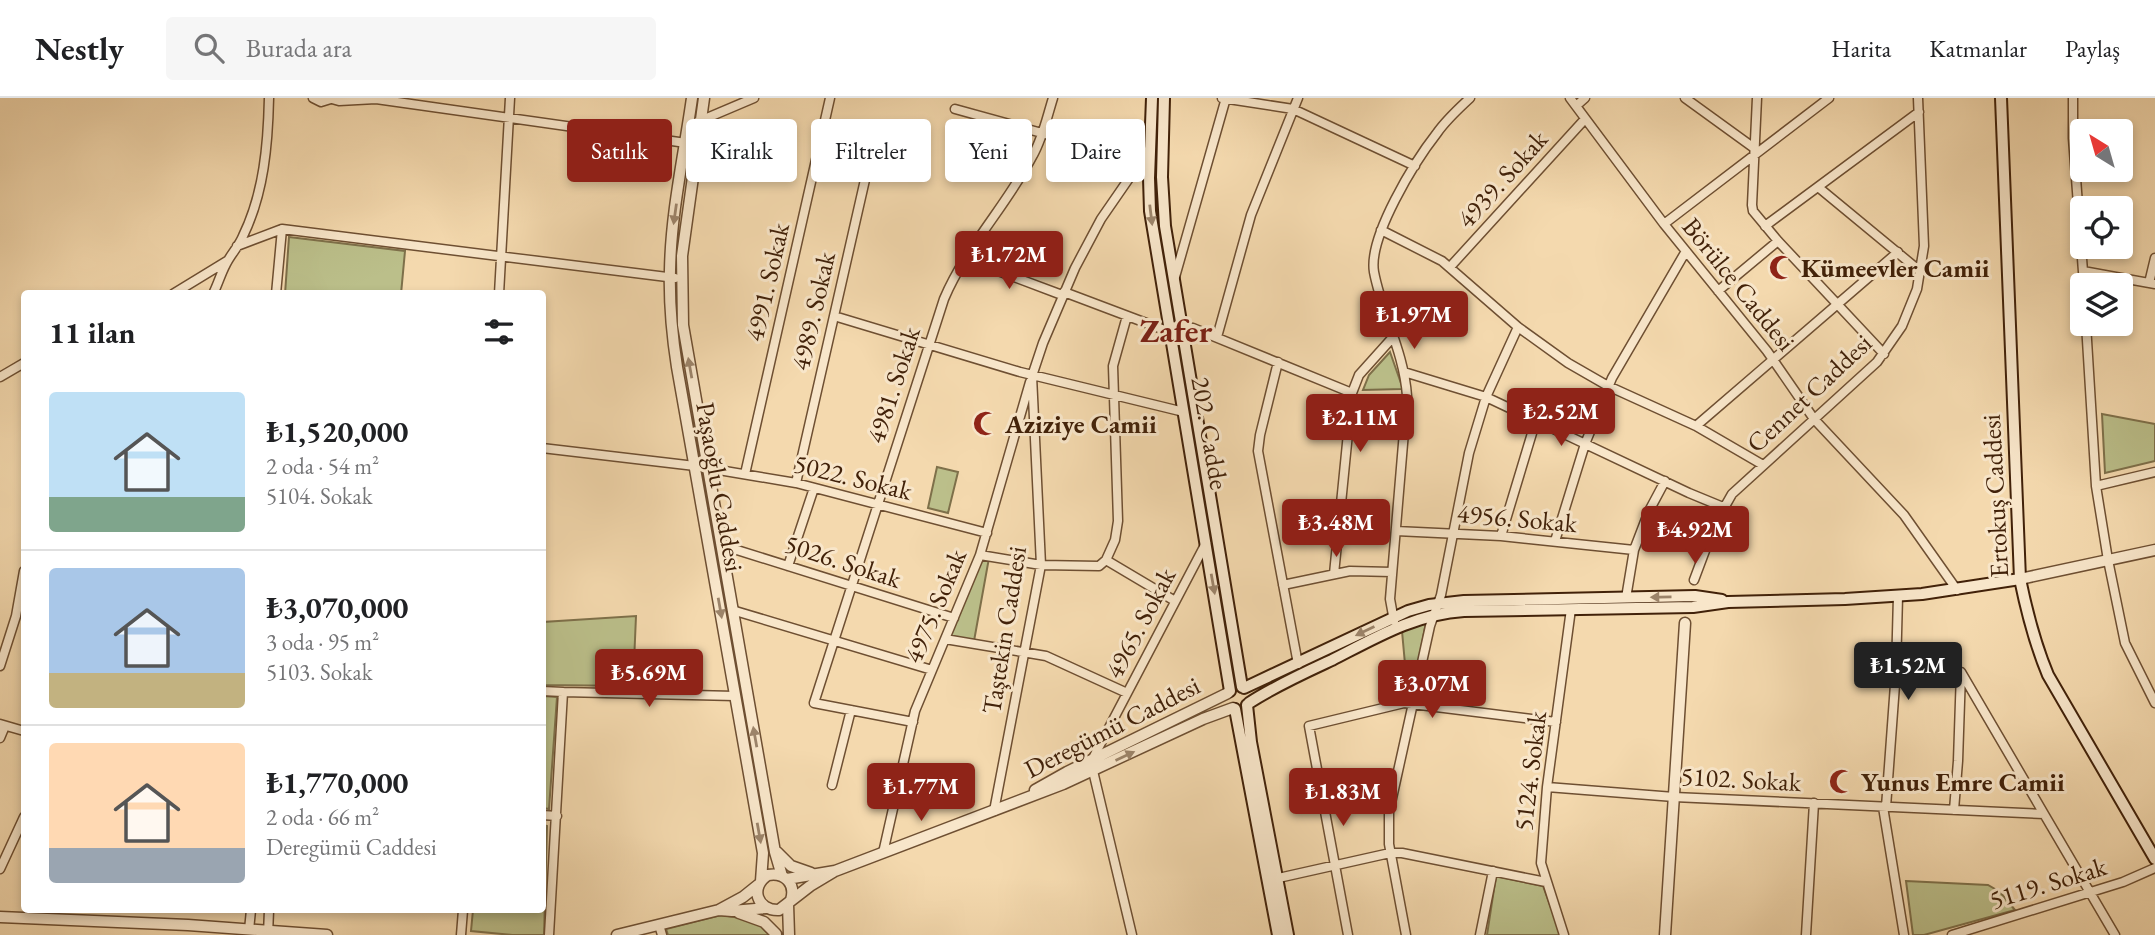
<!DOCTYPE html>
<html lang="tr">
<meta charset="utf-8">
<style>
:root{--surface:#fff;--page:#f6f6f6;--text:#202124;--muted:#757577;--line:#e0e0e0;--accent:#8f2418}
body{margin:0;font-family:"EB Garamond",serif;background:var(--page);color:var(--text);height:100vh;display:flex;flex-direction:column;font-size:26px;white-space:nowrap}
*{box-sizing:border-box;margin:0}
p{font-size:23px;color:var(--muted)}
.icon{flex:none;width:38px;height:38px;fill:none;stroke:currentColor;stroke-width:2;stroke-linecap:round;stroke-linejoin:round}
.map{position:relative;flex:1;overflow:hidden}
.drawer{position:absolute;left:21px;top:192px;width:525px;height:623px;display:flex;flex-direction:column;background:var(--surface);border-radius:7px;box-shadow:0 4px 10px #0003}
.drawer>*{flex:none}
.top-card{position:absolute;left:567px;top:21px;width:665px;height:63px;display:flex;gap:14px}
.needle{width:46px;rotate:323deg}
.fabs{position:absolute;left:2070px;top:21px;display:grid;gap:14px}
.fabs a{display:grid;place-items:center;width:63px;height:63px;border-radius:7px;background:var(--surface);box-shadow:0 4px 10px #0003;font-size:35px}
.price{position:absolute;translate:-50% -60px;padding:0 16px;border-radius:7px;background:var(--accent);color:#fff;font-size:23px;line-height:46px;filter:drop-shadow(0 2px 4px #0008)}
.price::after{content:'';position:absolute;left:50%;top:42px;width:21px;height:16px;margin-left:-10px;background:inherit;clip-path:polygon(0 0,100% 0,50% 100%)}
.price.active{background:#222;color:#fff}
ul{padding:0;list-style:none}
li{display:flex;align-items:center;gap:21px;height:175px;padding:0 28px}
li+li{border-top:2px solid var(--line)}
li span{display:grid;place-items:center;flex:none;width:196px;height:140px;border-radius:7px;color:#555}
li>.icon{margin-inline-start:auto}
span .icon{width:84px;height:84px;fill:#fffc;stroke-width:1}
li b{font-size:30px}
h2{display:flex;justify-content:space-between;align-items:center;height:84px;padding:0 28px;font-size:30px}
.chip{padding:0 24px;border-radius:7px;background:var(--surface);box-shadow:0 4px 10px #0003;font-size:24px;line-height:63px}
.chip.active{background:var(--accent);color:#fff}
header{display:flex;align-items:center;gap:42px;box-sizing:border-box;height:98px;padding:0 35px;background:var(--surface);border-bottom:2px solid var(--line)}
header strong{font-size:33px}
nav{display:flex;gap:38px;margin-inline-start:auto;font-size:24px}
.search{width:490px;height:63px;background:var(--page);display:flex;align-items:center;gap:18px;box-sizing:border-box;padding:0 24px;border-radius:7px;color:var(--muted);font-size:26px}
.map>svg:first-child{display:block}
.green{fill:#bbbf8a;stroke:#7e704a;stroke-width:2}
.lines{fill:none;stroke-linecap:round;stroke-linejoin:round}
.minor-casing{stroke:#6e4f32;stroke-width:11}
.tertiary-casing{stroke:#6e4f32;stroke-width:13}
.secondary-casing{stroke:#412109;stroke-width:14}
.minor{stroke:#f8e6ca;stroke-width:8}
.tertiary{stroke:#f8e6ca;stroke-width:10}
.secondary{stroke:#f8e6ca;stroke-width:10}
.oneway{fill:#9c846a}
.labels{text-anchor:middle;stroke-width:6;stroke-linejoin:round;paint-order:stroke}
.street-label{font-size:26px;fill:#412109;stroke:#f8e6ca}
.poi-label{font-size:26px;font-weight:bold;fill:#412109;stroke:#f8e6ca;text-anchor:start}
.district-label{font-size:33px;font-weight:bold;fill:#7a1f14;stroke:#f8e6ca}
</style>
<header>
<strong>Nestly</strong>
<div class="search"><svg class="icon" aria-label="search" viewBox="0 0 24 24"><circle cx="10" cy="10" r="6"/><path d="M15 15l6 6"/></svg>Burada ara</div>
<nav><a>Harita</a><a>Katmanlar</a><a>Paylaş</a></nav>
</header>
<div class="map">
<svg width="2155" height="837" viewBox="0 0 2155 837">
<rect width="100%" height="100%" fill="#f4d9ae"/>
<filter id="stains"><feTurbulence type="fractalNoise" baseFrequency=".00286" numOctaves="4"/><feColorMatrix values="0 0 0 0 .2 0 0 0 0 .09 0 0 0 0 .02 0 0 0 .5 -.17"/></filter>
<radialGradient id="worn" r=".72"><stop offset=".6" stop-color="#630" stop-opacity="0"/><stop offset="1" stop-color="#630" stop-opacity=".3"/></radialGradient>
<path class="green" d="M289,139l116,14 -4,43h-116z
M1390,254l13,37 -40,1 6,-15z
M2102,316l53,10v37l-50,12z
M937,369l21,5 -10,41 -20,-5z
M982,458l7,2 -15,83 -24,-4z
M636,518l-3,70 -90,-1v-63z
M1426,524l-14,75h-4l-6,-66z
M543,598l14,1 -8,112 -6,-1z
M543,727l4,1 -3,109h-32l-41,-4 2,-21h69z
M1496,778l47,10 18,49h-74z
M1906,783l82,4 12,7 15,18 -91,25h-11z
M721,817l33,5 14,8 1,7h-101l-2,-6z"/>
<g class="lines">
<defs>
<path id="minor" d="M313,0l8,4 13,-4
M1222,0l71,11 122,57
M1570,0l94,126 103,127 47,68 90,96 53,75
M1685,0l69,50
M1757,0l-5,107 1,6 25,30 106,113
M2073,0v40l11,147
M332,1l7,2 37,-2 310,44
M1576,8l9,-8
M955,11l159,44 24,11
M688,28l66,-28
M1818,89l103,85
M1664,126l165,-126
M1765,128l154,-114
M1381,132l61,31 76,66 50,36 40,23 88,40 67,39
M237,148l45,-17 393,49
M966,161l96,36
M1450,169l135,-148
M2083,173l72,13
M1175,179l51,-179
M2149,185l6,-25
M1718,193l60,-50
M1064,194l106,40
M173,196l54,-33
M213,196c5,-10 8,-21 13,-30 5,-10 13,-18 17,-28 21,-43 25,-92 26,-138
M276,196l6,-65
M499,196l11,-196
M834,218l186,56 164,40
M2086,226l10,162 12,74 17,83 30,60
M1169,228l24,2 159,65
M1217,239l34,-122 47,-117
M1278,264l-18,73 -2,16 40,213
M1404,274l82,25 203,96 34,14
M0,279l24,-14
M1696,328l202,-174
M542,350l153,18 101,17 191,50
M745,376l85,-376
M796,385l76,-334
M2096,388l59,-14
M1396,433l105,5 133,14
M1501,438l35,-116
M1555,443l30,-97 27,-66 74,-127
M721,447l233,73
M980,457l61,10 58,1 7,-6 69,41
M1106,462l9,-20 3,-19 -5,-155 14,-50
M788,468l26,-78
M1334,476l18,-181 7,-18 35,-39
M1694,482l21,-56 17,-30 145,-132 25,-36 15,-37 7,-43 -6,-148
M1283,487l67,-14 42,1
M1626,500l8,-48 15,-39 16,-30
M732,512l200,60
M1394,523l-4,-22 17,-203c-3,-44 -25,-82 -33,-124 -6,-35 41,-111 63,-139 9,-13 21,-24 33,-35
M945,541l101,17 81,37
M0,568l16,-50 8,-45
M542,593l21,1 -14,243
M563,594l172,4
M913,624l-99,-19 130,-404c22,-52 63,-94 89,-144 10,-18 14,-38 20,-57
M0,626l24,7
M0,640l5,-12
M1092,662l114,-217
M1093,673l39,164
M832,687l19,-75
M1547,689l127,10 370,17 71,121
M1883,709l21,128
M1886,709l10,-136 2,-75
M1954,712l4,-49 3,-89 83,142
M994,713l47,-246 -9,-189 11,-33 32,-75 26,-49 49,-71
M542,717l15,1
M883,755l32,-142 65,-156 50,-173
M0,771l24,-52
M1274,781l116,-26h12l144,29
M659,827l3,10
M249,832l2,-20
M268,837l1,-25
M461,837l2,-25
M1348,837l-39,-209 95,-23 152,19
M1406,837l-17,-91v-32l41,-186 11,-31 28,-142 17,-56 32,-70
M1480,837l13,-64
M1564,837l-23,-72 6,-76 24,-178
M1806,837l8,-132
M1952,837l171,-53 32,-14"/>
<path id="tertiary" d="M692,0c-8,57 -21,114 -22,172 -1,32 2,65 7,97l86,486 -2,28
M704,0l-22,158 1,69 92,527 7,24
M2020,481l135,-29
M1035,692l32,-18 161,-79
M777,754l14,14 20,7
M835,773l228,-87 140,-65 30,-11
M787,781l48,-8 -25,15 -31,24c-22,1 -30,-23 -11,-35 17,-3 28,9 23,25
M758,787l-15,12 -24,13 13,1 34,-3
M788,806l1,31
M739,815l25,9 12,12
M0,819l188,8 139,10
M617,837l102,-25
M1665,837l20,-312"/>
<path id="secondary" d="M1152,0l-3,80 1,33 80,480
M1164,0l-2,79 3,49 77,461
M2001,0l19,481c7,34 15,65 28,96l107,184
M1244,590l164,-77 21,-6 35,-4 231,-5 27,4
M1249,605c26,-17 55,-30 83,-43 43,-22 83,-46 132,-49l229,-4 35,-5 117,-3 77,-5 98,-15
M1247,607l4,37 37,193
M1235,611l43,226"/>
</defs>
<use href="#minor" class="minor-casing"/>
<use href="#tertiary" class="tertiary-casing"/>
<use href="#secondary" class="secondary-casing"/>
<use href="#minor" class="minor"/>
<use href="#tertiary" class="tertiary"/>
<use href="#secondary" class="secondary"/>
</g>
<defs><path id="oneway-solid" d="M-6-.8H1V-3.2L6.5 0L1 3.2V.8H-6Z" transform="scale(1.75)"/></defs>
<g class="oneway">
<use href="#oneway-solid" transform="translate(675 116) rotate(98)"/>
<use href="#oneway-solid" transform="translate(1151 117) rotate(83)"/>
<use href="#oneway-solid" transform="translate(690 270) rotate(-100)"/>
<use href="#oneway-solid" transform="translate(1213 486) rotate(80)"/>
<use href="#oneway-solid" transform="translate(1661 499) rotate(179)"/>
<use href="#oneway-solid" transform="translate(720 510) rotate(80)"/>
<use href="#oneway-solid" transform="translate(1365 533) rotate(154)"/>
<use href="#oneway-solid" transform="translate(755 639) rotate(-100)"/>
<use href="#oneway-solid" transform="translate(1125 658) rotate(-25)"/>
<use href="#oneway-solid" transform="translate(759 735) rotate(80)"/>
</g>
<defs>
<symbol id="mosque-bare" viewBox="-9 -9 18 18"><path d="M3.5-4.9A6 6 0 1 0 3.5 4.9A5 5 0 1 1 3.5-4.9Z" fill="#8f2418" stroke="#f8e6ca" stroke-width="2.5" paint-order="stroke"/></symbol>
</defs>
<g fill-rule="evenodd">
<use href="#mosque-bare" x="1764" y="152" width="35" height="35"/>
<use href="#mosque-bare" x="968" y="308" width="35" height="35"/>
<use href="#mosque-bare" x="1824" y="666" width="35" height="35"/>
</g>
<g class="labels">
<g class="street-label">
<text transform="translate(1502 81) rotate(-48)" y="9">4939. Sokak</text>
<text transform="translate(767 184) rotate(-77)" y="9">4991. Sokak</text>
<text transform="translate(1739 186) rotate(51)" y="9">Börülce Caddesi</text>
<text transform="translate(813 213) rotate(-77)" y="9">4989. Sokak</text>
<text transform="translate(893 287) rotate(-72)" y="9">4981. Sokak</text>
<text transform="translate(1809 295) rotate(-43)" y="9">Cennet Caddesi</text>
<text transform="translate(1210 335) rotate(80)" y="9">202. Cadde</text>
<text transform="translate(853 379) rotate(14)" y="9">5022. Sokak</text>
<text transform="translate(720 389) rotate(80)" y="9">Paşaoğlu Caddesi</text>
<text transform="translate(1995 398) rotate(-93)" y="9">Ertokuş Caddesi</text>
<text transform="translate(1517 420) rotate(5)" y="9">4956. Sokak</text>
<text transform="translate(843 463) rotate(18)" y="9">5026. Sokak</text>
<text transform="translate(935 508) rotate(-67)" y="9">4975. Sokak</text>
<text transform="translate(1140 525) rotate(-62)" y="9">4965. Sokak</text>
<text transform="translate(1004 532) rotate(-81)" y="9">Taştekin Caddesi</text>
<text transform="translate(1112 629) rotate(-27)" y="9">Deregümü Caddesi</text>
<text transform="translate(1530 673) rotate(-83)" y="9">5124. Sokak</text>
<text transform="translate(1741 681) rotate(3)" y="9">5102. Sokak</text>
<text transform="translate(2048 785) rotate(-17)" y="9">5119. Sokak</text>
</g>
<g class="poi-label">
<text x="1801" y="179">Kümeevler Camii</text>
<text x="1005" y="335">Aziziye Camii</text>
<text x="1861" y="693">Yunus Emre Camii</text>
</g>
<g class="district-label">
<text x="1176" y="244">Zafer</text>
</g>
</g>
<rect width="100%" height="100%" filter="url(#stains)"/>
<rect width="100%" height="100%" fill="url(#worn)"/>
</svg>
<div class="fabs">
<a><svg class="needle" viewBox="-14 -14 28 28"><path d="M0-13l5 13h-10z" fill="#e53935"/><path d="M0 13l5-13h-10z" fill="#757577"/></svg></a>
<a><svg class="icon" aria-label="locate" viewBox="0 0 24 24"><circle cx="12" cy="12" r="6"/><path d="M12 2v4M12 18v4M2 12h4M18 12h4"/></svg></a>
<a><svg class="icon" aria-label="layers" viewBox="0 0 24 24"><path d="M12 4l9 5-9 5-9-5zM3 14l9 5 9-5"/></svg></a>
</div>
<b class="price" style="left:1009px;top:193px">₺1.72M</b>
<b class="price" style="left:1414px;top:253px">₺1.97M</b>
<b class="price" style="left:1561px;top:350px">₺2.52M</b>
<b class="price" style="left:1360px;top:356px">₺2.11M</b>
<b class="price" style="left:1336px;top:461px">₺3.48M</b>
<b class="price" style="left:1695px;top:468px">₺4.92M</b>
<b class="price active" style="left:1908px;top:604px">₺1.52M</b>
<b class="price" style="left:649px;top:611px">₺5.69M</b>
<b class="price" style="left:1432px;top:622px">₺3.07M</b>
<b class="price" style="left:921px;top:725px">₺1.77M</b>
<b class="price" style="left:1343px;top:730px">₺1.83M</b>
<div class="top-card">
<a class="chip active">Satılık</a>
<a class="chip">Kiralık</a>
<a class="chip">Filtreler</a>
<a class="chip">Yeni</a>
<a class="chip">Daire</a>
</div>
<section class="drawer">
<h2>11 ilan<svg class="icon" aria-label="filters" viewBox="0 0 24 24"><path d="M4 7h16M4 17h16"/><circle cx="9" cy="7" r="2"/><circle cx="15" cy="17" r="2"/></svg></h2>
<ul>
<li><span style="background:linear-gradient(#bfe0f5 75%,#7fa58c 0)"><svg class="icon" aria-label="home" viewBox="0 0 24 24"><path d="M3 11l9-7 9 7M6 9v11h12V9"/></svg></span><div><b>₺1,520,000</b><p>2 oda · 54 m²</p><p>5104. Sokak</p></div></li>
<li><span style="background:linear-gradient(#a9c7e8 75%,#c2b280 0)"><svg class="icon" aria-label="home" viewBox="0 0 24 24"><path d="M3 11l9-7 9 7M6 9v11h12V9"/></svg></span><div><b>₺3,070,000</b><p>3 oda · 95 m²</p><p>5103. Sokak</p></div></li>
<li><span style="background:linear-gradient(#ffd9b3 75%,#9aa5b1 0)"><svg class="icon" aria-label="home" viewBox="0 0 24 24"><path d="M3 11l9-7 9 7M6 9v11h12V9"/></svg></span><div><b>₺1,770,000</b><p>2 oda · 66 m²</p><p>Deregümü Caddesi</p></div></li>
</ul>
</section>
</div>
